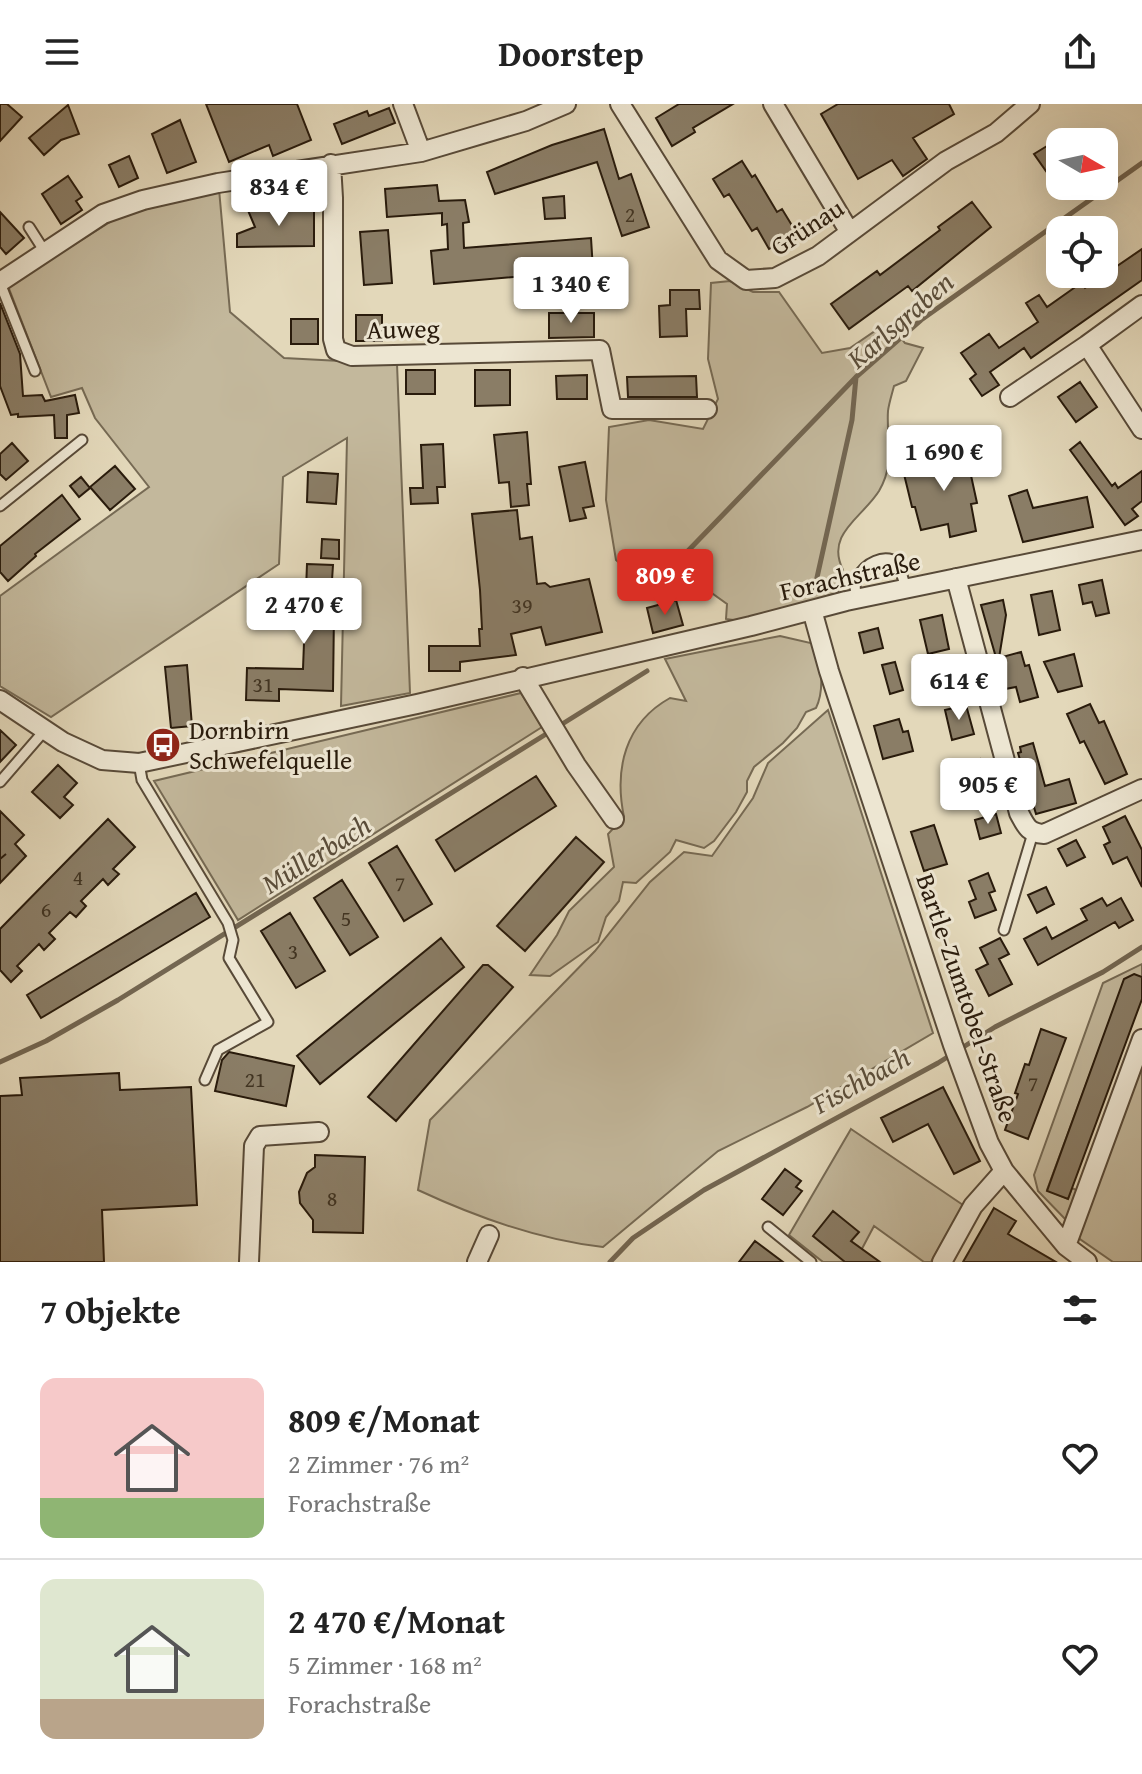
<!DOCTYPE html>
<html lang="de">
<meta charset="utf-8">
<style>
:root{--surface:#fff;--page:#f2f2f2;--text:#222;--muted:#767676;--line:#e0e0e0;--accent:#d93025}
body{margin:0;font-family:"Gentium Book Plus",serif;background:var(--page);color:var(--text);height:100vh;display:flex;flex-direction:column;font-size:30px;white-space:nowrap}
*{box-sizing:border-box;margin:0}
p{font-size:26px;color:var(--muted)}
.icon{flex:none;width:44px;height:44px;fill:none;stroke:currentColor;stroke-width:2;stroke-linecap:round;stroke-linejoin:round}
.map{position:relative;height:1158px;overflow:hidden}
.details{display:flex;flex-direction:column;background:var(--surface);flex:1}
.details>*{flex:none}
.needle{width:52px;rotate:99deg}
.tools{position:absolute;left:1046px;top:24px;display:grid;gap:16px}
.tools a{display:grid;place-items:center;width:72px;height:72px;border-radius:16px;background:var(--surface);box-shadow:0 8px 32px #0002;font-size:40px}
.price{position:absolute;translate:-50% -68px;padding:0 18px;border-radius:8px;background:#fff;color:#222;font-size:26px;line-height:52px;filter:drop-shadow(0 2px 4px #0008)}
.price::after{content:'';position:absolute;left:50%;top:48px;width:24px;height:18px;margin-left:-12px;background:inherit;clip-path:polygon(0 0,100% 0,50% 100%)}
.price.selected{background:var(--accent);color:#fff}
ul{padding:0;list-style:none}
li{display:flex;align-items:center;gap:24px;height:200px;padding:0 40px}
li+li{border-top:2px solid var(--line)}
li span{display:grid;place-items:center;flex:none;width:224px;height:160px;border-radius:16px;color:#555}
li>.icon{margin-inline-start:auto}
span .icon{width:96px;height:96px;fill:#fffc;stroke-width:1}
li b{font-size:34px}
h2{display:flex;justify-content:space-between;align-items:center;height:96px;padding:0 40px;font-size:34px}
header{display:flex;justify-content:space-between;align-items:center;height:104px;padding:0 40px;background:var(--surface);font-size:36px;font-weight:600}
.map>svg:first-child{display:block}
.green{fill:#c3b89c;stroke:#766a54;stroke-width:2}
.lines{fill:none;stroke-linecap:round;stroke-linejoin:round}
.stream{stroke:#736651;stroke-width:5}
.building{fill:#8a7d66;stroke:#291b0c;stroke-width:2}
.lane-casing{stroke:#584a38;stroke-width:13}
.street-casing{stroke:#584a38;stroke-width:22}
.lane{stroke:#ede6d2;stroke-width:9}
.street{stroke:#ede6d2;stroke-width:18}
.labels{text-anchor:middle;stroke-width:6;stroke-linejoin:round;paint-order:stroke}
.number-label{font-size:22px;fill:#413422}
.street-label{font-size:26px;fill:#291b0c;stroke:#ede6d2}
.poi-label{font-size:26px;fill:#291b0c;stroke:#ede6d2;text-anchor:start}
.water-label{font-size:28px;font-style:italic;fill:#5a4d3a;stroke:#ede6d2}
</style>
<header><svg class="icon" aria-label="menu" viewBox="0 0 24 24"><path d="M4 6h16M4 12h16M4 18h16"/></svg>Doorstep<svg class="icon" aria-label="share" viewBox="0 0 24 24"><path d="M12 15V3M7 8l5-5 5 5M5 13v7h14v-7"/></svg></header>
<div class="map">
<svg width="1142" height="1158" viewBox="0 0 1142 1158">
<rect width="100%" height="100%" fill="#e3d8ba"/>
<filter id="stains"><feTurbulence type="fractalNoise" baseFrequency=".0025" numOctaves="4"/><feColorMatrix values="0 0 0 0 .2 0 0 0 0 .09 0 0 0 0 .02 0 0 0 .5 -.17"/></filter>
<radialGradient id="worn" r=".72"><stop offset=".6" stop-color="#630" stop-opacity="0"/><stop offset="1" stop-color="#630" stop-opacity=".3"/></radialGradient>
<path class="green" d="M219,85l11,123 54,46 113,6 13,329 -69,13 6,-268 -64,39 -4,87 -228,153 -51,-31v-90l149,-109 -54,-69 -13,-30 -31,9 -43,-111 110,-69z
M730,177l23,11h26l43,61 28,-5 25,-17 18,-3 12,15 18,5 -17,33 -12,5c-2,8 -5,17 -6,25 -2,28 8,51 -9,80 -17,27 -54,43 -36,79l-5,22 -82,31 -30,-4 1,-15 -18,-13 -8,-20 -23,12 -34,2 -28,-25 -10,-60 3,-73 40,-7 54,9 15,-30 -10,-40 3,-76z
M780,532l35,8c6,19 10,46 1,64l-10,4 -9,16 -14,15 -29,24 -7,14v11l-11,20 -22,29 -10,7 -28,-8 -6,12 -34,31 -13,-1 -4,19 -13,16 -8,25 -48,34 -20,-1 27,-40 12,-24 45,-44 -6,-33 16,-17c-10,-48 1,-94 46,-119l16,3 -21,-42z
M521,589l21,34 -304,193 -84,-139z
M828,606l105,323 -126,74 -89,44 -115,96c-64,-7 -127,-30 -185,-57l12,-70 165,-169 55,-69 34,-30 28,4 41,-58 15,-35z
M1142,860v13l-17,2 -78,211 21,9 4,-11 9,4 -14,29 -29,-30 -4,-16 69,-192z
M1142,961v197h-29l-36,-25z
M851,1025l112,76 -32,57h-7l-50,-36 -19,36h-32l-34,-27z"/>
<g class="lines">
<path class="stream" d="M656,487l-1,-6 201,-208
M814,487l38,-171 4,-43 65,-57 221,-157
M559,622l88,-55
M0,958l46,-21 72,-41 433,-269
M610,1158l23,-24 71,-48 234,-127 57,-36 108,-55 39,-25"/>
</g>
<path class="building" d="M0,0h7l15,13 -22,24z
M206,0h91l14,36 -38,16 -4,-11 -40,17z
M679,0h54l-40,24 2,4 -23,14 -16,-28z
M838,0h111l5,10 -41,24 14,21 -24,17 -11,-16 -34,19 -37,-65z
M68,1l11,29 -18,6 -17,15 -15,-17z
M389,4l6,15 -53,21 -8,-20 33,-13 2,5z
M180,16l16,42 -29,11 -15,-39z
M604,25l15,50 12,-5 18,53 -27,9 -25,-74 -102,32 -8,-22 65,-27z
M1047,42l13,18v27l-26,-37z
M129,52l9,22 -19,9 -10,-22z
M742,57l10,16 3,-2 22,37 5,-3 17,28 -12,7 -2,-4 -16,9 -12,-21 -5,3 -23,-37 -5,3 -11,-18z
M68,72l14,21 -6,4 6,9 -21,14 -19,-30z
M437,81l2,16 26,-1 4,22 -6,1 1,25 127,-10 2,32 -159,14 -3,-33 17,-2 -1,-25 -5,1v-12l-55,4 -2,-28z
M564,92l1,22 -20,1 -2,-21z
M972,98l19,25 -79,64 -4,-5 -59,43 -18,-25 46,-33 3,4 60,-45 -2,-3z
M314,103v39l-77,1v-13l18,-7 -8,-19z
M0,108l24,26 -18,16 -6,-7z
M388,126l4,53 -28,2 -4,-53z
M1142,145v31l-111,78 -7,-10 -34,24 9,13 -17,11 -12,-17 6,-5 -15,-21 28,-19 10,14 39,-26 -12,-19 13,-8 8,12 34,-24 4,5z
M670,186h29l1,19h-14l1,27 -27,1 -1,-31 11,-1z
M0,199l20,51 3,42 19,-1 3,6 30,-6 4,18 -12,2v23h-12l-1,-23 -36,2v-3l-7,1 -11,-29z
M549,209h45v24l-45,1z
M356,211h26v26h-26z
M291,215h27v25h-27z
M406,266h29v24h-29z
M475,266h35v35l-35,1z
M587,271v24h-30l-1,-23z
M696,272l1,21h-69l-1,-20z
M1080,278l17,25 -21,15 -18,-25z
M527,328l4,52h-4l2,21 -18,2 -2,-25 -10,1 -5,-48z
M1080,338l32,44 3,-3 3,5 24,-17v30l-10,8 6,7 -13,9 -55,-75z
M12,339l16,18 -22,19 -6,-6v-20z
M443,340l2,43h-8l1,16 -27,1 -1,-16h13l-2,-43z
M965,344l12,55 -6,1 5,27 -26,6 -2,-13 -27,6 -6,-23h-3l-9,-37 31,-7 -1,-8z
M585,358l9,44 -11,2 3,10 -16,3 -11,-54z
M115,362l20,23 -25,21 -20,-23z
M308,368l30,2 -2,30 -29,-2z
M81,373l9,11 -11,9 -9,-11z
M1027,386l6,18 54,-11 6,30 -70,15 -14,-46z
M62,391l18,24 -45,35 1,2 -28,25 -8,-9v-26z
M517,406l3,29 12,-2 5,47 8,-1 5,4 39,-8 13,53 -56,13 -5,-18 -30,7 5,21 -56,7v9h-31v-25h51l-1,-17h3l-2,-39 -8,-76z
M322,435l17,1v19l-18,-1z
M307,460l26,1 -3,46 4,1 -1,79 -54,-2v12l-33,-1 1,-32 56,1z
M1102,476l7,33 -13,3 -4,-14 -9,2 -4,-19z
M1052,487l8,39 -21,5 -8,-40z
M676,496l7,25 -30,8 -6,-25z
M1003,496l3,15 -7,43 22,-6 4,14 4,-1 9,32 -18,5 -4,-15 -11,2 -24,-84z
M942,511l7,34 -21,5 -8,-34z
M878,524l5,20 -19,5 -5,-20z
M1074,550l8,32 -24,6 -14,-30z
M895,558l8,28 -13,4 -8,-29z
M187,561l5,61 -21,2 -6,-61z
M1090,600l9,19 5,-2 23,53 -22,10 -21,-43 -4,2 -13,-29z
M966,601l8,29 -22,6 -7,-30z
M899,615l4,13 5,-1 5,20 -30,8 -9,-33z
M0,626l16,15 -16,17z
M1033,639l12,43 24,-7 7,24 -40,11 -18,-61 3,-1 -1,-5z
M980,655l5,19 -18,5 -6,-19z
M58,661l19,18 -13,14 9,8 -13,13 -28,-26z
M536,672l20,30 -101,65 -19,-31z
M0,707l24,24 -9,9 11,12 -26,27v-24l6,-5 -6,5z
M996,710l5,19 -21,6 -5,-19z
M1125,712l17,34v37l-15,-30 -14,7 -9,-19 6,-3 -7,-15z
M108,715l27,28 -22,22 6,5 -11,11 -5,-6 -22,22 5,5 -10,11 -6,-5 -21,21 6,6 -11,11 -5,-6 -22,22 5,5 -11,11 -11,-12v-41z
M934,721l13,39 -23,7 -13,-39z
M576,733l28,25 -79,89 -28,-25z
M1076,736l9,17 -18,9 -9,-17z
M397,742l35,58 -28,17 -35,-58z
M988,769l7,18 -6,2 7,17 -21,8 -6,-16 7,-3 -7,-18z
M342,776l36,57 -28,18 -36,-57z
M1046,783l8,17 -17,9 -9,-18z
M196,789l14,24 -169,101 -14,-23z
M1102,794l5,8 14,-8 12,22 -14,8 -4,-6 -77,43 -14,-26 22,-12 6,12 35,-19 -6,-11z
M290,809l35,58 -29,17 -35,-57z
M441,834l23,29 -144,117 -23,-28z
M1000,834l9,16 -10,5 13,25 -23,12 -13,-26 12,-6 -8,-16z
M483,861h5l25,22 -117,134 -28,-24z
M1134,870l8,3v22l-74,200 -21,-8 77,-212z
M1041,925l25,9 -38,101 -23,-9 13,-36 -3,-1 10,-29 4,1z
M229,948l65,14 -8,40 -71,-15 7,-31z
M119,969l1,17 71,-3 6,118 -95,5 2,52h-104v-166l22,-1 -2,-17z
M943,983l37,74 -26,13 -26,-50 -35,18 -12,-24z
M315,1051l50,2 -2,76 -50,-1v-12l-13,-17 -1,-11 8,-19 8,-6z
M785,1065l16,12 -5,6 6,4 -19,24 -21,-16z
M994,1104l22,13 -8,13 48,28h-93z
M833,1107l26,21 -8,9 29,21h-35l-32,-26z
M755,1137l28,21h-44z"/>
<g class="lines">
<defs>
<path id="lane" d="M29,123l16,25
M0,179l35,88
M0,402l82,-66
M857,495c-1,-7 -4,-15 0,-21 8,-15 27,-25 41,-15l8,25
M139,659l3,17 86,143 5,17 -4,18 39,64 -50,28 -13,30
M0,678l45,-52
M1004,826l29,-97
M768,1123l43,35"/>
<path id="street" d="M403,0l18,48
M620,0l98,156 28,20 29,-2 43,-22 128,-95 50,-28 34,-29
M773,0l76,127
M331,60l2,34v141l3,11 16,6 248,-6 12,59h95
M0,178l103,-68 40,-14 75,-17 203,-31 105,-31 40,-17
M1142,201l-55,40 55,84
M1010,293l77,-52
M956,474l63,235c7,13 9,20 25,21l98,-45
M812,506l17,61 124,374 36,98 15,28 62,75 21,16
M523,573l53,88 38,54
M0,596l63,42 39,18 37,3 278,-59 334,-78 95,-25 296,-61
M1066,1142l76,-207
M249,1158l5,-116 6,-10 59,-4
M477,1158l12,-27
M942,1158l31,-56 31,-35"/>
</defs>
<use href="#lane" class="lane-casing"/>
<use href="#street" class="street-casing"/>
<use href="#lane" class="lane"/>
<use href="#street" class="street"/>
</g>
<defs>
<symbol id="bus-disc" viewBox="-11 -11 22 22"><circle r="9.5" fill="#8f2418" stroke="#ede6d2"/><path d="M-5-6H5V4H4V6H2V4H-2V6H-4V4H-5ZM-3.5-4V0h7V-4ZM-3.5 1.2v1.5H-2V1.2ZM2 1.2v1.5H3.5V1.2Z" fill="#fff"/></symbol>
</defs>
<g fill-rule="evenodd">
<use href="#bus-disc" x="143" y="621" width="40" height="40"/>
</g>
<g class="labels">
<g class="number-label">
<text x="630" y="118">2</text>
<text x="522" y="509">39</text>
<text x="263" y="588">31</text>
<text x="78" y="781">4</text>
<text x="400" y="787">7</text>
<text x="46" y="813">6</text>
<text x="346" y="822">5</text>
<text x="293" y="855">3</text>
<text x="255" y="983">21</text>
<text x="1033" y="987">7</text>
<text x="332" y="1102">8</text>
</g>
<g class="street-label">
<text transform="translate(807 123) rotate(-33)" y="9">Grünau</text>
<text transform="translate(403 225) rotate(-1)" y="9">Auweg</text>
<text transform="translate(850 472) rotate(-13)" y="9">Forachstraße</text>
<text transform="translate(967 894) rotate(71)" y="9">Bartle-Zumtobel-Straße</text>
</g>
<g class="poi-label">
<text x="189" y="635">Dornbirn<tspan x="189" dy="30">Schwefelquelle</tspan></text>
</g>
<g class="water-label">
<text transform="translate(900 216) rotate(-41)" y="10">Karlsgraben</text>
<text transform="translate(316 750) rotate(-32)" y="10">Müllerbach</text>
<text transform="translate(861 976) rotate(-29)" y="10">Fischbach</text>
</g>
</g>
<rect width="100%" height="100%" filter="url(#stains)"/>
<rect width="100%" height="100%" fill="url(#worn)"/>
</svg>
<div class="tools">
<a><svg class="needle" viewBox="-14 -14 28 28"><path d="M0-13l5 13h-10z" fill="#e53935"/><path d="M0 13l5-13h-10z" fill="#767676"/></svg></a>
<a><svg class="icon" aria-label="locate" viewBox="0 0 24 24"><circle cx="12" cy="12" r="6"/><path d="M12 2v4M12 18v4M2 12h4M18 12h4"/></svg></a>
</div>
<b class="price" style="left:279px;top:124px">834 €</b>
<b class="price" style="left:571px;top:221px">1 340 €</b>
<b class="price" style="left:944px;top:389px">1 690 €</b>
<b class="price selected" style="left:665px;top:513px">809 €</b>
<b class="price" style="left:304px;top:542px">2 470 €</b>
<b class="price" style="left:959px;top:618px">614 €</b>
<b class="price" style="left:988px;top:722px">905 €</b>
</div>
<section class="details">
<h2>7 Objekte<svg class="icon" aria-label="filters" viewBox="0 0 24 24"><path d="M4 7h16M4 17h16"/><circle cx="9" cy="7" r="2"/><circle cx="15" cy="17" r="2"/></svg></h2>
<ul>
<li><span style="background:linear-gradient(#f6c9c9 75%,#8fb573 0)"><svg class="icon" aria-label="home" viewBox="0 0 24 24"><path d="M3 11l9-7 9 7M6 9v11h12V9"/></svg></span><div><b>809 €/Monat</b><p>2 Zimmer · 76 m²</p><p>Forachstraße</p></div><svg class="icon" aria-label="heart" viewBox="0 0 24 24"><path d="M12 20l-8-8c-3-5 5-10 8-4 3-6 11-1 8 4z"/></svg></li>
<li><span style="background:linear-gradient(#dfe7d0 75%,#b9a48a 0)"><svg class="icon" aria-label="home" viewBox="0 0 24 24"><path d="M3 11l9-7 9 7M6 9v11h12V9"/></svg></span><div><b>2 470 €/Monat</b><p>5 Zimmer · 168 m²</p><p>Forachstraße</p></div><svg class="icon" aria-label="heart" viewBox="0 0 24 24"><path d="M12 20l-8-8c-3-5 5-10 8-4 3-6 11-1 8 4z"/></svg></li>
</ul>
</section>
